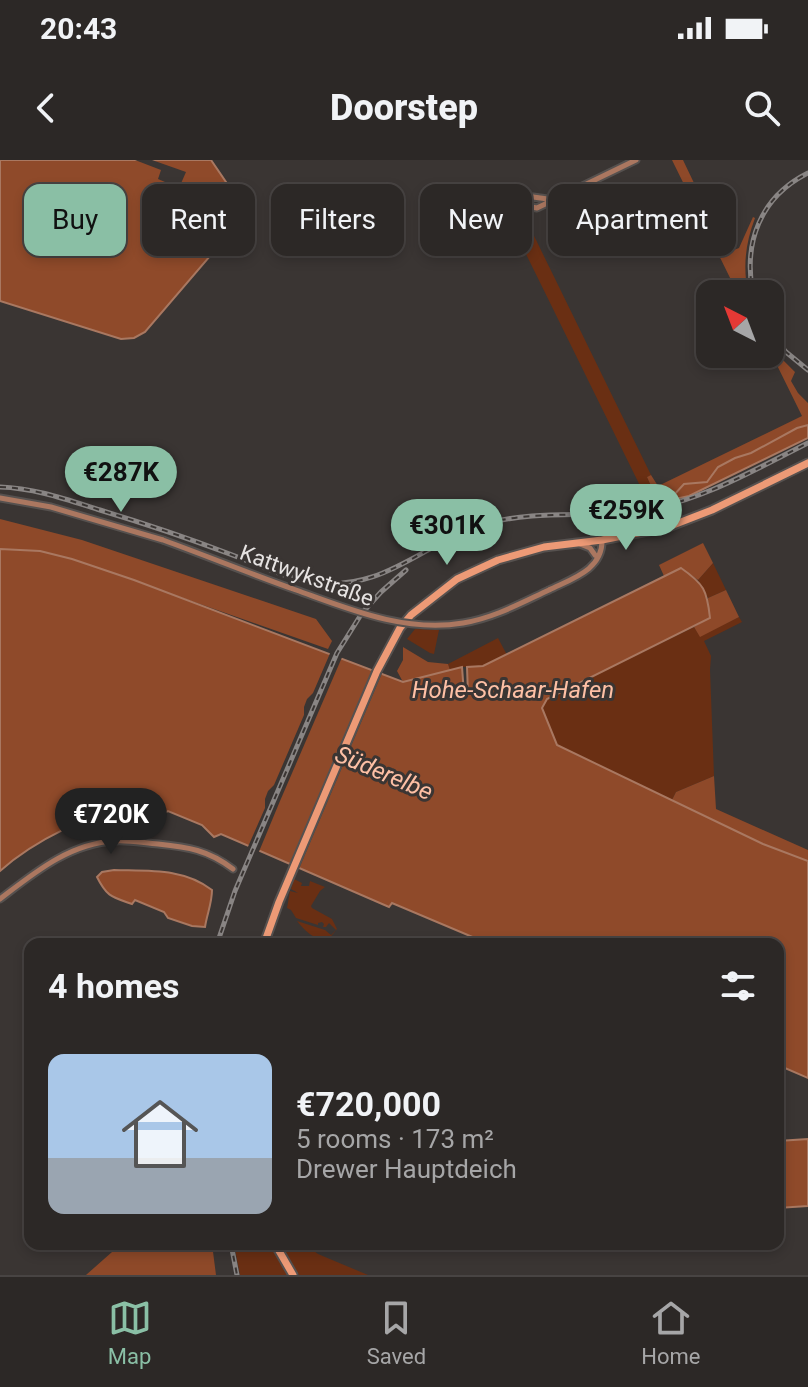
<!DOCTYPE html>
<meta charset="utf-8">
<style>
:root{--surface:#2c2826;--page:#34302e;--text:#f1f3f6;--muted:#a6a6a7;--line:#484443;--accent:#8abfa5}
body{margin:0;font-family:Roboto,sans-serif;background:var(--page);color:var(--text);height:100vh;display:flex;flex-direction:column;font-size:30px;white-space:nowrap}
*{box-sizing:border-box;margin:0}
p{font-size:26px;color:var(--muted)}
.icon{flex:none;width:44px;height:44px;fill:none;stroke:currentColor;stroke-width:2;stroke-linecap:round;stroke-linejoin:round}
.map{position:relative;flex:1;overflow:hidden}
.drawer{position:absolute;left:24px;top:778px;width:760px;height:312px;display:flex;flex-direction:column;background:var(--surface);border-radius:16px;box-shadow:0 4px 12px #0003,0 0 0 2px var(--line)}
.drawer>*{flex:none}
.top-card{position:absolute;left:24px;top:24px;width:760px;height:72px;display:flex;gap:16px}
.needle{width:52px;rotate:318deg}
.buttons{position:absolute;left:696px;top:120px;display:grid;gap:16px}
.buttons a{display:grid;place-items:center;width:88px;height:88px;border-radius:16px;background:var(--surface);box-shadow:0 4px 12px #0003,0 0 0 2px var(--line);font-size:40px}
.price{position:absolute;translate:-50% -68px;padding:0 18px;border-radius:28px;background:var(--accent);color:#111;font-size:26px;line-height:52px;filter:drop-shadow(0 2px 4px #0008)}
.price::after{content:'';position:absolute;left:50%;top:48px;width:24px;height:18px;margin-left:-12px;background:inherit;clip-path:polygon(0 0,100% 0,50% 100%)}
.price.current{background:#222;color:#fff}
ul{padding:0;list-style:none}
li{display:flex;align-items:center;gap:24px;height:200px;padding:0 24px}
li span{display:grid;place-items:center;flex:none;width:224px;height:160px;border-radius:16px;color:#555}
li>.icon{margin-inline-start:auto}
span .icon{width:96px;height:96px;fill:#fffc;stroke-width:1}
li b{font-size:34px}
h2{display:flex;justify-content:space-between;align-items:center;height:96px;padding:0 24px;font-size:34px}
.tag{padding:0 28px;border-radius:16px;background:var(--surface);box-shadow:0 4px 12px #0003,0 0 0 2px var(--line);font-size:28px;line-height:72px}
.tag.current{background:var(--accent);color:#111}
.status{display:flex;justify-content:space-between;align-items:center;height:56px;padding:0 40px;background:var(--surface);direction:ltr}
.status svg{height:22px;fill:currentColor}
header{display:flex;justify-content:space-between;align-items:center;height:104px;padding:0 24px;background:var(--surface);font-size:36px;font-weight:800}
.tabs{display:flex;justify-content:space-around;align-items:center;height:112px;border-top:2px solid var(--line);background:var(--surface);font-size:22px;color:var(--muted)}
.tabs a{display:grid;justify-items:center;gap:4px}
.tabs .current{color:var(--accent)}
.map>svg:first-child{display:block}
.green{fill:#6a2f13}
.forest{fill:#8e4929}
.water{fill:#8f4a2a;stroke:#a97861;stroke-width:2}
.pier{fill:#3a3533}
.lines{fill:none;stroke-linecap:round;stroke-linejoin:round}
.street-casing{stroke:#56514f;stroke-width:9}
.secondary-casing{stroke:#56514f;stroke-width:11}
.street{stroke:#ab7760;stroke-width:5}
.secondary{stroke:#ed9a76;stroke-width:7}
.rail-casing{stroke:#898584;stroke-width:5}
.rail{stroke:#3a3533;stroke-width:2;stroke-dasharray:6;stroke-linecap:butt}
.street-bridge-casing{stroke:#56514f;stroke-width:9;stroke-linecap:butt}
.street-bridge{stroke:#ab7760;stroke-width:5}
.labels{text-anchor:middle;stroke-width:6;stroke-linejoin:round;paint-order:stroke}
.street-label{font-size:22px;fill:#e6e3e2;stroke:#3a3533}
.water-label{font-size:24px;font-style:italic;fill:#fec0a5;stroke:#3a3533}
</style>
<div class="status"><b>20:43</b><svg viewBox="0 0 49 12"><path d="M0 12V9h3v3zM5 12V6h3v6zM10 12V3h3v9zM15 12V0h3v12zM26 1h20v11H26zM47 4h2v5h-2z"/></svg></div>
<header><svg class="icon" aria-label="back" viewBox="0 0 24 24"><path d="M15 5l-7 7 7 7"/></svg>Doorstep<svg class="icon" aria-label="search" viewBox="0 0 24 24"><circle cx="10" cy="10" r="6"/><path d="M15 15l6 6"/></svg></header>
<div class="map">
<svg width="808" height="1115" viewBox="0 0 808 1115">
<rect width="100%" height="100%" fill="#3a3533"/>
<path class="green" d="M516,39l135,276 -4,2 12,27 -25,3 -8,-1 22,-4 -123,-250 3,-2 -7,-15 -4,1 -9,-19 8,-2 -6,-13z
M713,403l13,27 -18,8 -10,-18z
M739,457l3,5 -38,19 7,15 -1,14 4,106 -38,16 -4,8 -115,-55 -15,-38 5,-8 147,-72 6,9z
M415,469l24,1 -5,24 -4,-1 -23,-14z
M498,478l9,17 -24,11 -21,1 -12,3 -2,-6z
M294,719l8,4 -1,3h8l1,-5 15,6 -5,4 -9,15 1,2 20,11 5,10 -9,11c-12,2 -24,-10 -31,-19l28,9 6,5 5,-5 -7,-7 -3,4h-3l1,-3 -2,-2 -4,1v2l-22,-7 -5,-8 -4,-2 3,-17 8,2 -7,-4z
M234,1084h38l16,31h-48z
M281,1084h23l14,10 50,21h-69z"/>
<path class="forest" d="M672,0h11l42,88 6,3 8,-3 14,-31 2,1c-10,27 -12,48 -7,76h-18l6,-4z
M770,179l11,13v6l14,14 -4,9 7,12 10,10v22l-11,3 -46,25 -16,5 -17,9 -11,15 -16,1 -19,14 2,4 -15,3 -12,-27 4,-2 7,11 144,-70 -32,-65z
M0,359l82,21 234,79 16,22 -4,8 -256,-90 -32,-8 -40,-2z
M703,383l10,20 -15,17 -17,-12 -17,8 -5,-11z
M726,430l13,27 -39,20 -6,-10 15,-9 -1,-20z
M403,487l25,15 20,2 2,6 -47,12 -6,-11 6,-11z
M714,616l2,33 92,41v11l-45,-17 -91,-44 4,-8z
M117,1084h95l4,31h-130l26,-23z"/>
<path class="water" d="M0,0h211l17,25 -3,9 4,12 -1,13 -12,30 -71,83 -11,6 -13,1 -121,-38z
M808,265v13l-119,58 -14,3 -3,-2 12,-13 23,-2 11,-15 17,-9 16,-5 46,-25z
M0,389l40,2 32,8 62,21 269,102 59,-15 2,27 2,2 2,-2 -1,-27 16,-1 198,-98c23,16 26,22 29,50l-163,81 -5,9 15,37 206,99 45,17v217l-30,-13v-121h-289l-97,-41 -3,4 -168,-73 -7,3 -12,-12 -34,-14 -14,9c-5,-4 -11,-9 -16,-10 -40,-5 -109,35 -138,61z
M114,710c35,1 70,-2 98,20 0,13 -5,24 -7,37l-13,-1 -24,-8 -4,-6 -29,-12 -3,4c-20,-7 -25,-7 -35,-27l5,-5z
M808,979v67l-30,2v-67z"/>
<path class="pier" d="M135,0h17l34,12 -7,16 -21,-9 3,-9z
M331,491l12,4 -63,146 -4,-2 4,2 -22,53 -11,-5 18,-41v-9l3,-8 6,-6 30,-70v-8l3,-8 6,-6z
M373,510l9,3 -84,198 -9,-4z"/>
<g class="lines">
<defs>
<path id="street" d="M555,40l-22,-3 -4,4 2,6 6,1 99,-48
M0,338l51,9 112,33
M580,384l10,4 5,7
M549,430c22,-11 54,-20 53,-50
M0,739c34,-26 70,-56 115,-58 14,-1 29,2 43,3 30,3 50,6 75,25"/>
<path id="secondary" d="M264,784l15,-42 98,-231 23,-43 11,-13 46,-36 41,-19 46,-13 58,-7 66,-13 44,-17 96,-47
M275,1084l18,31"/>
</defs>
<use href="#street" class="street-casing"/>
<use href="#secondary" class="secondary-casing"/>
<use href="#street" class="street"/>
<use href="#secondary" class="secondary"/>
<defs>
<path id="rail" d="M753,134c-10,-51 7,-97 55,-121
M770,172l16,20 22,18
M0,327c35,1 68,13 100,23 43,13 85,27 127,43 28,10 56,25 86,29 72,11 111,-41 175,-59 50,-13 101,-5 151,-12 61,-9 115,-41 169,-68
M217,784l18,-53 102,-238 25,-40 19,-21 25,-22
M231,1084l6,31"/>
</defs>
<use href="#rail" class="rail-casing"/>
<use href="#rail" class="rail"/>
<defs>
<path id="street-bridge" d="M163,380c44,16 88,34 133,50 53,19 109,43 167,33 31,-5 58,-20 86,-33"/>
</defs>
<use href="#street-bridge" class="street-bridge-casing"/>
<use href="#street-bridge" class="street-bridge"/>
</g>
<g class="labels">
<g class="street-label">
<text transform="translate(307 415) rotate(20)" y="8">Kattwykstraße</text>
</g>
<g class="water-label">
<text x="513" y="538">Hohe-Schaar-Hafen</text>
<text transform="translate(384 613) rotate(23)" y="8">Süderelbe</text>
</g>
</g>
</svg>
<div class="buttons">
<a><svg class="needle" viewBox="-14 -14 28 28"><path d="M0-13l5 13h-10z" fill="#e53935"/><path d="M0 13l5-13h-10z" fill="#a6a6a7"/></svg></a>
</div>
<b class="price" style="left:121px;top:354px">€287K</b>
<b class="price" style="left:626px;top:392px">€259K</b>
<b class="price" style="left:447px;top:407px">€301K</b>
<b class="price current" style="left:111px;top:696px">€720K</b>
<div class="top-card">
<a class="tag current">Buy</a>
<a class="tag">Rent</a>
<a class="tag">Filters</a>
<a class="tag">New</a>
<a class="tag">Apartment</a>
</div>
<section class="drawer">
<h2>4 homes<svg class="icon" aria-label="filters" viewBox="0 0 24 24"><path d="M4 7h16M4 17h16"/><circle cx="9" cy="7" r="2"/><circle cx="15" cy="17" r="2"/></svg></h2>
<ul>
<li><span style="background:linear-gradient(#a9c7e8 65%,#9aa5b1 0)"><svg class="icon" aria-label="home" viewBox="0 0 24 24"><path d="M3 11l9-7 9 7M6 9v11h12V9"/></svg></span><div><b>€720,000</b><p>5 rooms · 173 m²</p><p>Drewer Hauptdeich</p></div></li>
</ul>
</section>
</div>
<nav class="tabs">
<a class="current"><svg class="icon" aria-label="map" viewBox="0 0 24 24"><path d="M3 6l6-2 6 2 6-2v14l-6 2-6-2-6 2zM9 4v14M15 6v14"/></svg>Map</a>
<a><svg class="icon" aria-label="saved" viewBox="0 0 24 24"><path d="M7 4h10v16l-5-4-5 4z"/></svg>Saved</a>
<a><svg class="icon" aria-label="home" viewBox="0 0 24 24"><path d="M3 11l9-7 9 7M6 9v11h12V9"/></svg>Home</a>
</nav>
